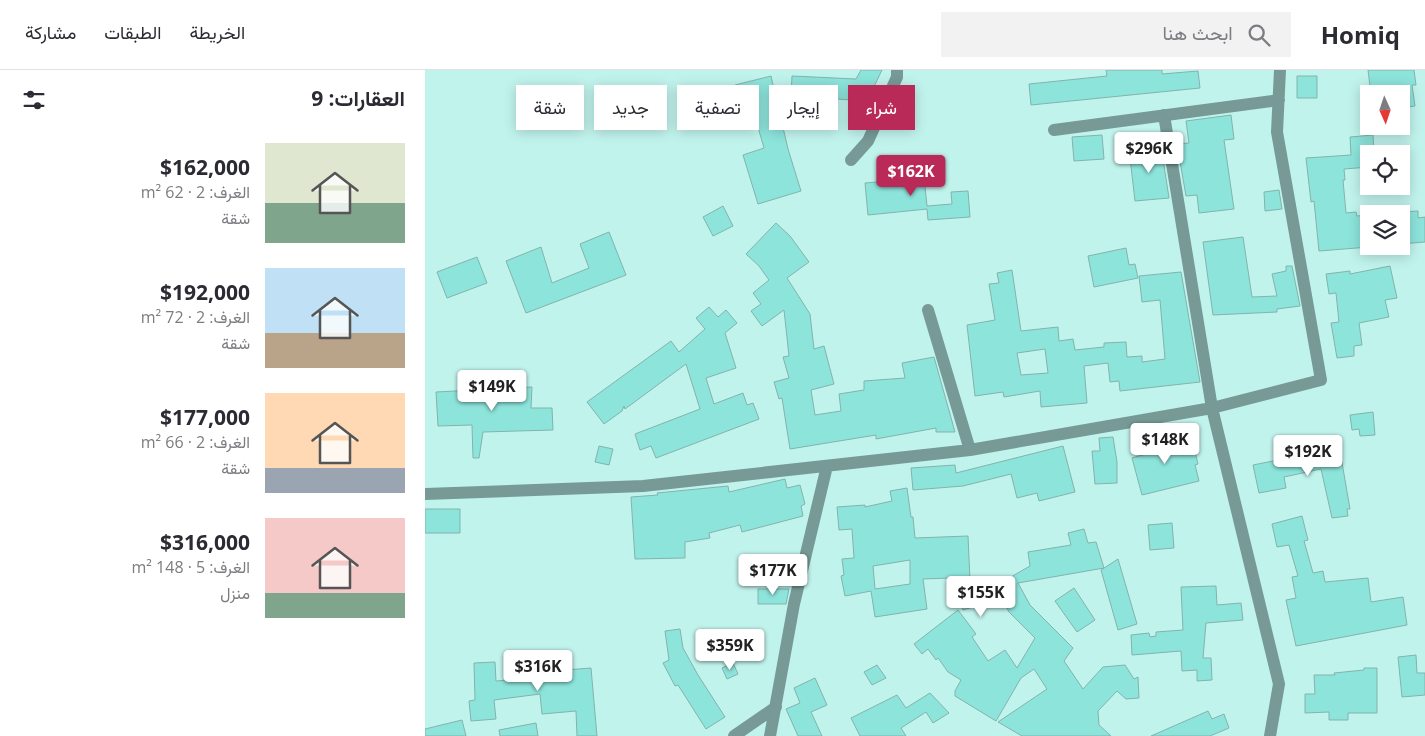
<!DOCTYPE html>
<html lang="ar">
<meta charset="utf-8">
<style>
:root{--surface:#fff;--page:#f2f2f3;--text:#2b2b33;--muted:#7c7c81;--line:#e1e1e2;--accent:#b92a58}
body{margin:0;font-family:"Open Sans",Vazirmatn,sans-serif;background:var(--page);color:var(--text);direction:rtl;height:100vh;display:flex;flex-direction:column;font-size:19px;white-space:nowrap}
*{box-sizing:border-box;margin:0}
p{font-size:16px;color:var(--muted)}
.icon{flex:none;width:28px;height:28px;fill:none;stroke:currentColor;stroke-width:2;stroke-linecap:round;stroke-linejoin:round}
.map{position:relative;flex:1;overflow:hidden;direction:ltr}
.panel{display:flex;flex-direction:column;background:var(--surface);width:425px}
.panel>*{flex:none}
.banner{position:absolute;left:15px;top:15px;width:475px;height:45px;direction:rtl;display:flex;gap:10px}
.needle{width:32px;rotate:177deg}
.fabs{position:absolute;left:935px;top:15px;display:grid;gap:10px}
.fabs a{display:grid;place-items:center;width:50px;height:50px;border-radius:0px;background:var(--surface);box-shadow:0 2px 12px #0003;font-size:25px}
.price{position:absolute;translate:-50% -42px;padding:0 11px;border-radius:5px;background:#fff;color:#222;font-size:16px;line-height:32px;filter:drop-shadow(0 1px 2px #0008)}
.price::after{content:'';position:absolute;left:50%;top:30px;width:15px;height:11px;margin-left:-8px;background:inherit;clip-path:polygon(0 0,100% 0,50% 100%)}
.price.selected{background:var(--accent);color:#fff}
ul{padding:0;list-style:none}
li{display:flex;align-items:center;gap:15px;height:125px;padding:0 20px}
li span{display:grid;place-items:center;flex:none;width:140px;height:100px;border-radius:0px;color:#555}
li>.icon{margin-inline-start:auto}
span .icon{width:60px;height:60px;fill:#fffc;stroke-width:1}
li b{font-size:21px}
h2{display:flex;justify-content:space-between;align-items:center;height:60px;padding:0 20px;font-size:21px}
.pill{padding:0 18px;border-radius:0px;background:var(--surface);box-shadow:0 2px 12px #0003;font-size:18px;line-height:45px}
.pill.selected{background:var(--accent);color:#fff}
header{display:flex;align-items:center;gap:30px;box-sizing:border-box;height:70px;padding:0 25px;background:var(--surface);border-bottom:1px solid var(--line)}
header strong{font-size:24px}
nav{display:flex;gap:28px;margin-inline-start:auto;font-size:18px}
.search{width:350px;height:45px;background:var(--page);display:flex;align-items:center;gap:12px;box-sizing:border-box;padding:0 18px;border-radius:0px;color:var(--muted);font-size:19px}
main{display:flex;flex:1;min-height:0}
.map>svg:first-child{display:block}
.building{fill:#8de4db;stroke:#83b3ad;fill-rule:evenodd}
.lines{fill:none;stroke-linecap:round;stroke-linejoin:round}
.minor{stroke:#779a96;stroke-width:12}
</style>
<header>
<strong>Homiq</strong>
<div class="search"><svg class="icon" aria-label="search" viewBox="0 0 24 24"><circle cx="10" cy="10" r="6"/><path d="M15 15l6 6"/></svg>ابحث هنا</div>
<nav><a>الخريطة</a><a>الطبقات</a><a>مشاركة</a></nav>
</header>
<main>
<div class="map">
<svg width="1000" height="666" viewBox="0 0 1000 666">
<rect width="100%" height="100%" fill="#c1f3ed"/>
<path class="building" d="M436,0h21l-15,31 -76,-5 1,-20 64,3z
M681,0h56v4l36,-3 2,17 -169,17 -2,-21 78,-8z
M943,0h46l2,15h-4l3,21 -14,2v-14h-30z
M346,6l17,73 13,42 -43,13 -15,-49 21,-7 -9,-31 -21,5 -5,-23 9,-2 -3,-12z
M872,6h20v22h-20z
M806,45l3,24 -10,1 10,69 -35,4 -2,-18 -11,1 -9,-52 12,-1 -3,-22z
M677,65l2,24 -30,2 -2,-24z
M948,65l1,19h-5v13l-25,2 1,11h-2l3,33 10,-1 1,4 12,-1v32l-50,4 -5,-50 -3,1 -5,-44 45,-3 -1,-18z
M736,76l8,52 -34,3 -6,-52z
M480,93l3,16 16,-2 3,29 25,-2 -1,-12 17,-1 2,26 -42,3 -1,-11 -59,6 -3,-32 24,-2 -3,-14z
M854,120l3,19 -17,2 -1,-19z
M298,136l10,20 -20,10 -10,-19z
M993,141v7l7,-1v25l-24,2v-32z
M351,153l14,13 19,26 -22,16 23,36 4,35 10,-3 10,38 -23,6 4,25 26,-4 -2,-17 25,-4v-9l41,-3 -3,-15 32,-6 21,75h-19v-4l-60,11v-4l-86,14 -8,-51 -3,1 -5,-17 15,-4 -6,-21 6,-1 -5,-46 -22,16 -11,-15 10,-7 -8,-11 16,-13 -10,-14 -13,-12z
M184,162l17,43 -100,38 -20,-52 35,-14 11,36 37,-15 -9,-24z
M818,167l9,60 25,-1 -5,-22 14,-3v-5h6l8,40 -23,3v3l-64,3 -10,-73z
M701,178l3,17 6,-1 3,14 -44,9 -6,-31z
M52,187l10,26 -40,15 -10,-26z
M965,196l7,32 -12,2 4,17 -30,6 3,22 -8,1v10l-17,2 -6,-35 8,-1 -3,-29 -7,1 -3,-20 24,-3v3z
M587,200l9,61 37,-4 1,14 14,-2 2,11 29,-3v-4l22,-1 1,15 15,-1v6l23,-3 -5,-59 -18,2 -3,-26 42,-4 19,110 -80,9 -1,-10 -9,1 -2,-19 -24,3 3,37 -46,4 -1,-16 -36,6 -1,-5 -28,4 -8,-71 28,-5 -6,-36 10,-1 -2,-10zM620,279l3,24 -27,2 -4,-22z
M284,237l9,10 8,-7 11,13 -12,10 11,35 -30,10 8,26 29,-11 4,12 6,-2 6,16 -103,39 -5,-12 -11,4 -5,-16 65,-25 -14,-45 -61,45 -1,-3 -2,5 -18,13 -17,-22 84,-61 8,11 26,-23 -9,-11z
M107,317l-1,21h21l1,22 -70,2 -4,26h-6l-1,-33 -34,1 -2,-34z
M948,342l2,23 -15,1 -1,-7 -7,1 -2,-15z
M752,362l6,23 12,-3 3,12 -3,1 4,16 -57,14 -10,-37 14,-4 -3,-14z
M688,367l4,25v21l-22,1 -3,-33h8l-1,-13z
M174,376l14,3 -4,16 -14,-3z
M638,376l12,46 -36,9 -2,-8 -20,5 -6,-24 -48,12 -50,4 -2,-22 44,-3 1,8z
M915,381l10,58h-3l1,7 -16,2 -11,-49 -37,8 2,11 -27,5 -6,-28 60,-12v3z
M360,409l2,9 13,-3 5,19 -4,2 2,10 -61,16 -2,-7 -31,8 1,5 -25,4v16l-50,1 -4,-62 27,-2 -1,-2 71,-7 1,6z
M482,418l4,29h2l2,21 53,-2 2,44 8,-3 5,16 47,-27 -2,-14 43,-7 -3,-12 16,-4 4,14 8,-1 8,26 -86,15 12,22 43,43 -9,13 19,28 20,-22 22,-2 9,14 4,-2 1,21 -13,1 -9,-8 -19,20 1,14 12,11h-89l-24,-14 49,-33 -13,-20 -13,9 -25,43 -41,-25v-5l6,-11 -13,-8 -10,-14 -2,2 -8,-11 -6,5 -8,-10 44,-34 18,24 -4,3 16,24 17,-11 12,18 18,-30 -26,-26 -7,-14 -39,12 -2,-5 5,-2 -12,2 -4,-27 -27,1 4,30 -52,8 -4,-26 -26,5 -4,-20 3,-1 -2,-16 12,-1 -2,-29 -13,1 -2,-23 28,-2v2l27,-6 -2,-10zM485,490v24l-35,5 -2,-23z
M0,439h35v24h-35z
M877,446l6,24 -4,1 9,32 10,-2 2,11 43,-4 3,24 32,-5 4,28 -111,21 -10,-46 10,-2 -4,-21 6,-1 -9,-31 -12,2 -5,-23z
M747,453l2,25 -24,2 -2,-25z
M693,489l19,65 -19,6 -17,-60z
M791,516l1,19 24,-2 2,17 -37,3 -3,35h8l1,22 -15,1v-11l-15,1 -1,-20 -49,4 -1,-20 18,-2 1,4 6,-1v-4l27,-2 -2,-43z
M649,518l21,32 -18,12 -22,-31z
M333,519h31l-3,15h-28z
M255,559l3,19 15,27 27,42 -19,12 -28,-44 -3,1 -12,-23 6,-3 -4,-29z
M991,585l1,18h8v22l-23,2 -4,-40z
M114,589l1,13 51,-4 6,68h-20l-1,-25 -34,3 -2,-20 -46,6 2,19 -25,2 -2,-20 6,-1 -1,-37 21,-1 1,19 23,-2 -1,-19z
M308,593l5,11 -11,5 -5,-11z
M452,595l9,13 -14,7 -8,-13z
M939,598h13v45h-29v7h-19v-8l-24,1v-19h10l-1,-19h21l-1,-2 30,-3z
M390,608l12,27 -16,7 11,24h-24l-12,-27 14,-6 -6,-15z
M505,623l19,20 -16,10 -7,-11 -25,16 5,8h-46l-9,-18 46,-23 9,13z
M783,641l4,8 12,-5 5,14 -19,8h-59z
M37,650l4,16h-41v-7z
M111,653l2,13h-38l-1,-6z"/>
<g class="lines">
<path class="minor" d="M739,45l48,293 67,276 -9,52
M629,60l225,-30
M426,90l17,-19 29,-64v-7
M503,240l42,140
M0,424l218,-8 327,-36 242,-42 109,-28 -44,-248 3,-62
M309,666l42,-29
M345,666l24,-132 33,-138"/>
</g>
</svg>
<div class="fabs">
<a><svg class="needle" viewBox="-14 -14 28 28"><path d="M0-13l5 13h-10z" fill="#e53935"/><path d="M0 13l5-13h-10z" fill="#7c7c81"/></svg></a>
<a><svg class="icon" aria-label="locate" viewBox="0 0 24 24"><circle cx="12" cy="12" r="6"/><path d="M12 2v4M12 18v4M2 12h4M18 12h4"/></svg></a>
<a><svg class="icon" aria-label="layers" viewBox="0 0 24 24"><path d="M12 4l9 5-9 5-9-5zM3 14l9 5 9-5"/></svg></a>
</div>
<b class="price" style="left:724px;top:104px">$296K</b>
<b class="price selected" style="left:486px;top:127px">$162K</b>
<b class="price" style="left:67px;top:342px">$149K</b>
<b class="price" style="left:740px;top:395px">$148K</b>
<b class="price" style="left:883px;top:407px">$192K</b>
<b class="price" style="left:348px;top:526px">$177K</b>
<b class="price" style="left:556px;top:548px">$155K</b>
<b class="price" style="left:305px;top:601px">$359K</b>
<b class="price" style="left:113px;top:622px">$316K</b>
<div class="banner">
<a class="pill selected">شراء</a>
<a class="pill">إيجار</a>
<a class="pill">تصفية</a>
<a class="pill">جديد</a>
<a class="pill">شقة</a>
</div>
</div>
<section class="panel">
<h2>العقارات: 9<svg class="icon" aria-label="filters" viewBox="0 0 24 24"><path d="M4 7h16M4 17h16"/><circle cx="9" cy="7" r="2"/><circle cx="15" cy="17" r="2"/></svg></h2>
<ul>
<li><span style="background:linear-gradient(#dfe7d0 60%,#7fa58c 0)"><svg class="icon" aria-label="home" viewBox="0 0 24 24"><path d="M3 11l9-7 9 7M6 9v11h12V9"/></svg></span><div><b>$162,000</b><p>الغرف: 2 · 62 m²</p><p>شقة</p></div></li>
<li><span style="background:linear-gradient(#bfe0f5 65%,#b9a48a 0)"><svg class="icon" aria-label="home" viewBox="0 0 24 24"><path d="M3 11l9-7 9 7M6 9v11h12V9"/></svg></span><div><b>$192,000</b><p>الغرف: 2 · 72 m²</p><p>شقة</p></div></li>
<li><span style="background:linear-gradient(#ffd9b3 75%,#9aa5b1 0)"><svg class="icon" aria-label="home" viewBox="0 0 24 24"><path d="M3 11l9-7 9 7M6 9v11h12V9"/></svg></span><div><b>$177,000</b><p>الغرف: 2 · 66 m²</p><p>شقة</p></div></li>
<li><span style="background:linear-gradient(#f6c9c9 75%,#7fa58c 0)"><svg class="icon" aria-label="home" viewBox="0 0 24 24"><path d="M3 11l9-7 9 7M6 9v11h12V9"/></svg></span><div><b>$316,000</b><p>الغرف: 5 · 148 m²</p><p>منزل</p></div></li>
</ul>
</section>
</main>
